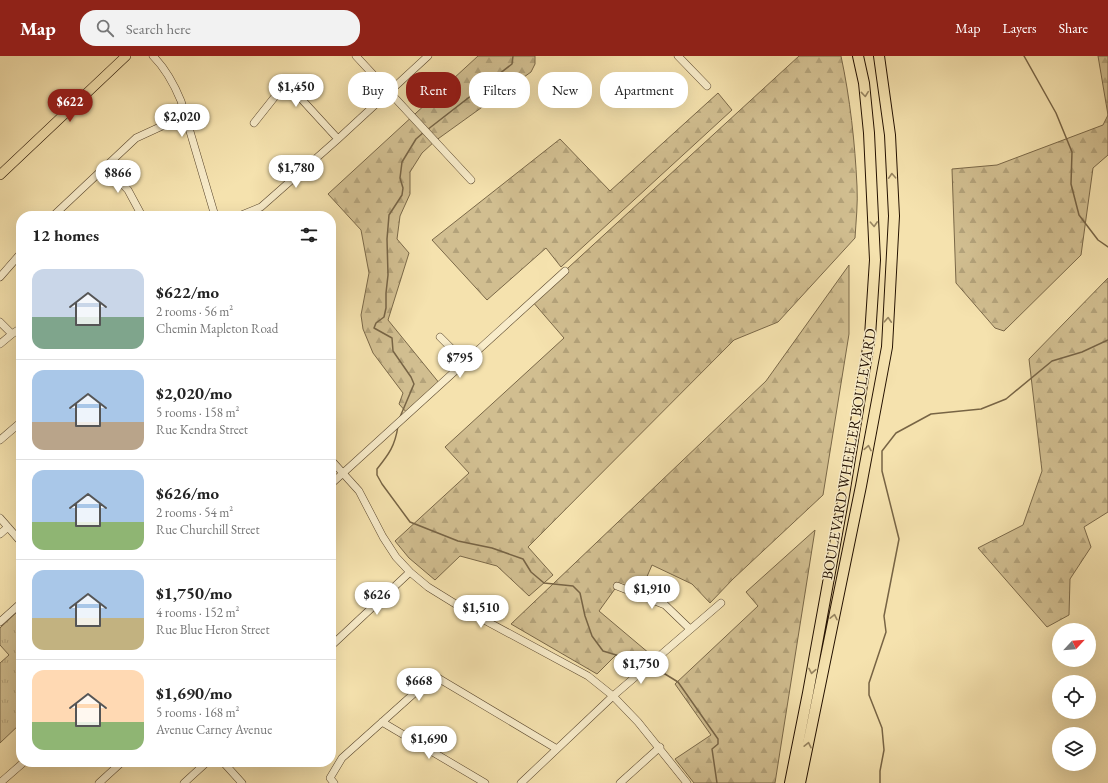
<!DOCTYPE html>
<meta charset="utf-8">
<style>
:root{--surface:#fff;--page:#f2f2f2;--text:#222;--muted:#767676;--line:#e0e0e0;--accent:#8f2418}
body{margin:0;font-family:"EB Garamond",serif;background:var(--page);color:var(--text);height:100vh;display:flex;flex-direction:column;font-size:15px;white-space:nowrap}
*{box-sizing:border-box;margin:0}
p{font-size:13px;color:var(--muted)}
.icon{flex:none;width:22px;height:22px;fill:none;stroke:currentColor;stroke-width:2;stroke-linecap:round;stroke-linejoin:round}
.map{position:relative;flex:1;overflow:hidden}
.panel{position:absolute;left:16px;top:155px;width:320px;height:556px;display:flex;flex-direction:column;background:var(--surface);border-radius:16px;box-shadow:0 4px 16px #0002}
.panel>*{flex:none}
.top-card{position:absolute;left:348px;top:16px;width:380px;height:36px;display:flex;gap:8px}
.needle{width:26px;rotate:64deg}
.fabs{position:absolute;left:1052px;top:567px;display:grid;gap:8px}
.fabs a{display:grid;place-items:center;width:44px;height:44px;border-radius:50%;background:var(--surface);box-shadow:0 4px 16px #0002;font-size:20px}
.price{position:absolute;translate:-50% -34px;padding:0 9px;border-radius:14px;background:#fff;color:#222;font-size:13px;line-height:26px;filter:drop-shadow(0 1px 2px #0008)}
.price::after{content:'';position:absolute;left:50%;top:24px;width:12px;height:9px;margin-left:-6px;background:inherit;clip-path:polygon(0 0,100% 0,50% 100%)}
.price.selected{background:var(--accent);color:#fff}
ul{padding:0;list-style:none}
li{display:flex;align-items:center;gap:12px;height:100px;padding:0 16px}
li+li{border-top:1px solid var(--line)}
li span{display:grid;place-items:center;flex:none;width:112px;height:80px;border-radius:12px;color:#555}
li>.icon{margin-inline-start:auto}
span .icon{width:48px;height:48px;fill:#fffc;stroke-width:1}
li b{font-size:17px}
h2{display:flex;justify-content:space-between;align-items:center;height:48px;padding:0 16px;font-size:17px}
.chip{padding:0 14px;border-radius:16px;background:var(--surface);box-shadow:0 4px 16px #0002;font-size:14px;line-height:36px}
.chip.selected{background:var(--accent);color:#fff}
header{display:flex;align-items:center;gap:24px;box-sizing:border-box;height:56px;padding:0 20px;background:var(--accent);color:#fff}
header strong{font-size:19px}
nav{display:flex;gap:22px;margin-inline-start:auto;font-size:14px}
.search{width:280px;height:36px;background:var(--page);display:flex;align-items:center;gap:10px;box-sizing:border-box;padding:0 14px;border-radius:16px;color:var(--muted);font-size:15px}
.map>svg:first-child{display:block}
.forest{fill:url(#forest-firs);stroke:#7a6848}
.park{fill:url(#park-tufts);stroke:#7a6848}
.lines{fill:none;stroke-linecap:round;stroke-linejoin:round}
.stream{stroke:#776445;stroke-width:1.5}
.minor-casing{stroke:#58452c;stroke-width:8}
.major-casing{stroke:#241100;stroke-width:10}
.highway-casing{stroke:#241100;stroke-width:12}
.minor{stroke:#f8ecca;stroke-width:7}
.major{stroke:#f5e2ae;stroke-width:9}
.highway{stroke:#f5e2ae;stroke-width:10}
.oneway{stroke:#978460}
.labels{text-anchor:middle;stroke-width:3;stroke-linejoin:round;paint-order:stroke}
.street-label{font-size:15px;fill:#241100;stroke:#f8ecca}
</style>
<header>
<strong>Map</strong>
<div class="search"><svg class="icon" aria-label="search" viewBox="0 0 24 24"><circle cx="10" cy="10" r="6"/><path d="M15 15l6 6"/></svg>Search here</div>
<nav><a>Map</a><a>Layers</a><a>Share</a></nav>
</header>
<div class="map">
<svg width="1108" height="727" viewBox="0 0 1108 727">
<defs>
<pattern id="forest-firs" width="22" height="20" patternUnits="userSpaceOnUse"><rect width="22" height="20" fill="#d1be90"/><path d="M5 1l3.5 6h-7zM16 11l3.5 6h-7z" fill="#b3a27a"/></pattern>
<pattern id="park-tufts" width="24" height="20" patternUnits="userSpaceOnUse"><rect width="24" height="20" fill="#d1be90"/><path d="M3 7l-1-3M5 7V3M7 7l1-3M15 17l-1-3M17 17v-4M19 17l1-3" fill="none" stroke="#b3a27a"/></pattern>
</defs>
<rect width="100%" height="100%" fill="#f5e2ae"/>
<filter id="stains"><feTurbulence type="fractalNoise" baseFrequency=".005" numOctaves="4"/><feColorMatrix values="0 0 0 0 .2 0 0 0 0 .09 0 0 0 0 .02 0 0 0 .5 -.17"/></filter>
<radialGradient id="worn" r=".72"><stop offset=".6" stop-color="#630" stop-opacity="0"/><stop offset="1" stop-color="#630" stop-opacity=".3"/></radialGradient>
<path class="forest" d="M478,0h57v8l-4,8 -96,69 -13,12 -12,19v22l-10,22 -3,23 12,14 -21,67 52,64 -32,30 -9,-10 4,-11 -30,-40 -10,-24 -2,-14 8,-42 -8,-43 -33,-36z
M799,0h42c9,42 14,87 16,130 1,17 -1,35 -2,52l-77,84 -44,18 -206,207 25,28 -24,21 -32,-30 -37,-10 -25,24 -26,-22 -14,-17 74,-68 -24,-26 119,-109 -32,-37z
M1098,0h10v99l-15,13 -12,87 -77,76 -9,-3 -39,-45 -4,-114 45,-4 106,-40 5,-10z
M718,37l14,17 -171,157 -15,-19 -59,52 -55,-60 128,-101 50,52z
M849,209v69l-26,161 -90,84 -23,24 -18,-19 -40,-19 -13,30 -22,-9 -18,25 57,48 -7,6 -33,-10 -19,19 -86,-50 255,-243z
M1108,222v234l-24,15 7,20 -21,32 -1,36 -22,12 -69,-79 45,-23 19,-54 -13,-112z
M815,474l-40,253h-81l-19,-24 36,-24 -36,-51 83,-78 -12,-14z"/>
<path class="park" d="M21,552v115l-21,20v-80l9,-8 -9,-10v-17z"/>
<g class="lines">
<path class="stream" d="M1024,0l32,57 16,39 -1,32 8,31 19,25 10,7
M427,74l85,-66 1,-8
M400,361l14,-33 -3,-7 -18,-26 -1,-13 -18,-10 2,-5 8,-6 2,-9v-15l2,-18 -1,-36 2,-24 13,-20 1,-7 -3,-10 2,-16 14,-23 8,-7
M398,370c-3,20 -9,28 -21,43v6l5,9 28,38 48,19 34,7 31,11 8,13 13,11 29,3 7,7 5,23 7,20 11,15 43,13
M652,610l26,16 40,57v5l-6,5 5,34
M880,727v-12l4,-21 -2,-22 -13,-33v-12l17,-51 -2,-16 15,-77 -17,-68v-20l14,-18 35,-19 50,-5 25,-10 46,-38 30,-9 26,-12"/>
<defs>
<path id="minor" d="M153,0c13,13 21,28 28,45l34,115
M356,0l115,124
M678,0l29,30
M254,67l23,-29 8,-4 9,1 44,48
M105,110l23,24 14,26
M53,160l83,-78 50,-23
M239,160l22,-9 77,-68 90,-83
M0,221l21,-24
M0,266l12,12
M440,281l25,25
M0,288l12,-10 9,-6
M0,384l21,-18
M331,404l28,31 24,46 13,20 14,15 18,15 34,21 126,68 25,20 25,26 49,61
M331,428l234,-213
M0,462l21,24
M0,478l8,-7
M617,530l48,19 25,24
M0,566l21,-19
M331,590l79,-74
M382,666l103,61
M223,706l19,21
M0,727l24,-21
M99,727l23,-21
M184,727l23,-21
M334,727l-4,-5 12,-20 87,-78 9,-2 119,71
M521,727l92,-87 108,-93
M620,727l40,-36"/>
<path id="major" d="M0,119l126,-119"/>
<path id="highway" d="M790,727l18,-90 36,-198 26,-159 5,-76 -6,-127 -5,-50 -6,-27
M800,727l61,-297 26,-139 7,-131 -4,-81 -11,-79"/>
</defs>
<use href="#minor" class="minor-casing"/>
<use href="#major" class="major-casing"/>
<use href="#highway" class="highway-casing"/>
<use href="#minor" class="minor"/>
<use href="#major" class="major"/>
<use href="#highway" class="highway"/>
</g>
<defs><path id="oneway-chevron" d="M-2-3.5L2.5 0L-2 3.5" fill="none" stroke-width="1.6" stroke-linecap="round" stroke-linejoin="round"/></defs>
<g class="oneway">
<use href="#oneway-chevron" transform="translate(865 38) rotate(84)"/>
<use href="#oneway-chevron" transform="translate(892 120) rotate(-93)"/>
<use href="#oneway-chevron" transform="translate(874 168) rotate(87)"/>
<use href="#oneway-chevron" transform="translate(888 264) rotate(-87)"/>
<use href="#oneway-chevron" transform="translate(868 392) rotate(-79)"/>
<use href="#oneway-chevron" transform="translate(834 561) rotate(-78)"/>
<use href="#oneway-chevron" transform="translate(812 615) rotate(100)"/>
<use href="#oneway-chevron" transform="translate(808 689) rotate(-78)"/>
</g>
<g class="labels">
<g class="street-label">
<text transform="translate(849 398) rotate(-80)" y="5">BOULEVARD WHEELER BOULEVARD</text>
</g>
</g>
<rect width="100%" height="100%" filter="url(#stains)"/>
<rect width="100%" height="100%" fill="url(#worn)"/>
</svg>
<div class="fabs">
<a><svg class="needle" viewBox="-14 -14 28 28"><path d="M0-13l5 13h-10z" fill="#e53935"/><path d="M0 13l5-13h-10z" fill="#767676"/></svg></a>
<a><svg class="icon" aria-label="locate" viewBox="0 0 24 24"><circle cx="12" cy="12" r="6"/><path d="M12 2v4M12 18v4M2 12h4M18 12h4"/></svg></a>
<a><svg class="icon" aria-label="layers" viewBox="0 0 24 24"><path d="M12 4l9 5-9 5-9-5zM3 14l9 5 9-5"/></svg></a>
</div>
<b class="price" style="left:296px;top:52px">$1,450</b>
<b class="price selected" style="left:70px;top:67px">$622</b>
<b class="price" style="left:182px;top:82px">$2,020</b>
<b class="price" style="left:296px;top:133px">$1,780</b>
<b class="price" style="left:118px;top:138px">$866</b>
<b class="price" style="left:460px;top:323px">$795</b>
<b class="price" style="left:652px;top:554px">$1,910</b>
<b class="price" style="left:377px;top:560px">$626</b>
<b class="price" style="left:481px;top:573px">$1,510</b>
<b class="price" style="left:641px;top:629px">$1,750</b>
<b class="price" style="left:419px;top:646px">$668</b>
<b class="price" style="left:429px;top:704px">$1,690</b>
<div class="top-card">
<a class="chip">Buy</a>
<a class="chip selected">Rent</a>
<a class="chip">Filters</a>
<a class="chip">New</a>
<a class="chip">Apartment</a>
</div>
<section class="panel">
<h2>12 homes<svg class="icon" aria-label="filters" viewBox="0 0 24 24"><path d="M4 7h16M4 17h16"/><circle cx="9" cy="7" r="2"/><circle cx="15" cy="17" r="2"/></svg></h2>
<ul>
<li><span style="background:linear-gradient(#c9d6e8 60%,#7fa58c 0)"><svg class="icon" aria-label="home" viewBox="0 0 24 24"><path d="M3 11l9-7 9 7M6 9v11h12V9"/></svg></span><div><b>$622/mo</b><p>2 rooms · 56 m²</p><p>Chemin Mapleton Road</p></div></li>
<li><span style="background:linear-gradient(#a9c7e8 65%,#b9a48a 0)"><svg class="icon" aria-label="home" viewBox="0 0 24 24"><path d="M3 11l9-7 9 7M6 9v11h12V9"/></svg></span><div><b>$2,020/mo</b><p>5 rooms · 158 m²</p><p>Rue Kendra Street</p></div></li>
<li><span style="background:linear-gradient(#a9c7e8 65%,#8fb573 0)"><svg class="icon" aria-label="home" viewBox="0 0 24 24"><path d="M3 11l9-7 9 7M6 9v11h12V9"/></svg></span><div><b>$626/mo</b><p>2 rooms · 54 m²</p><p>Rue Churchill Street</p></div></li>
<li><span style="background:linear-gradient(#a9c7e8 60%,#c2b280 0)"><svg class="icon" aria-label="home" viewBox="0 0 24 24"><path d="M3 11l9-7 9 7M6 9v11h12V9"/></svg></span><div><b>$1,750/mo</b><p>4 rooms · 152 m²</p><p>Rue Blue Heron Street</p></div></li>
<li><span style="background:linear-gradient(#ffd9b3 65%,#8fb573 0)"><svg class="icon" aria-label="home" viewBox="0 0 24 24"><path d="M3 11l9-7 9 7M6 9v11h12V9"/></svg></span><div><b>$1,690/mo</b><p>5 rooms · 168 m²</p><p>Avenue Carney Avenue</p></div></li>
</ul>
</section>
</div>
